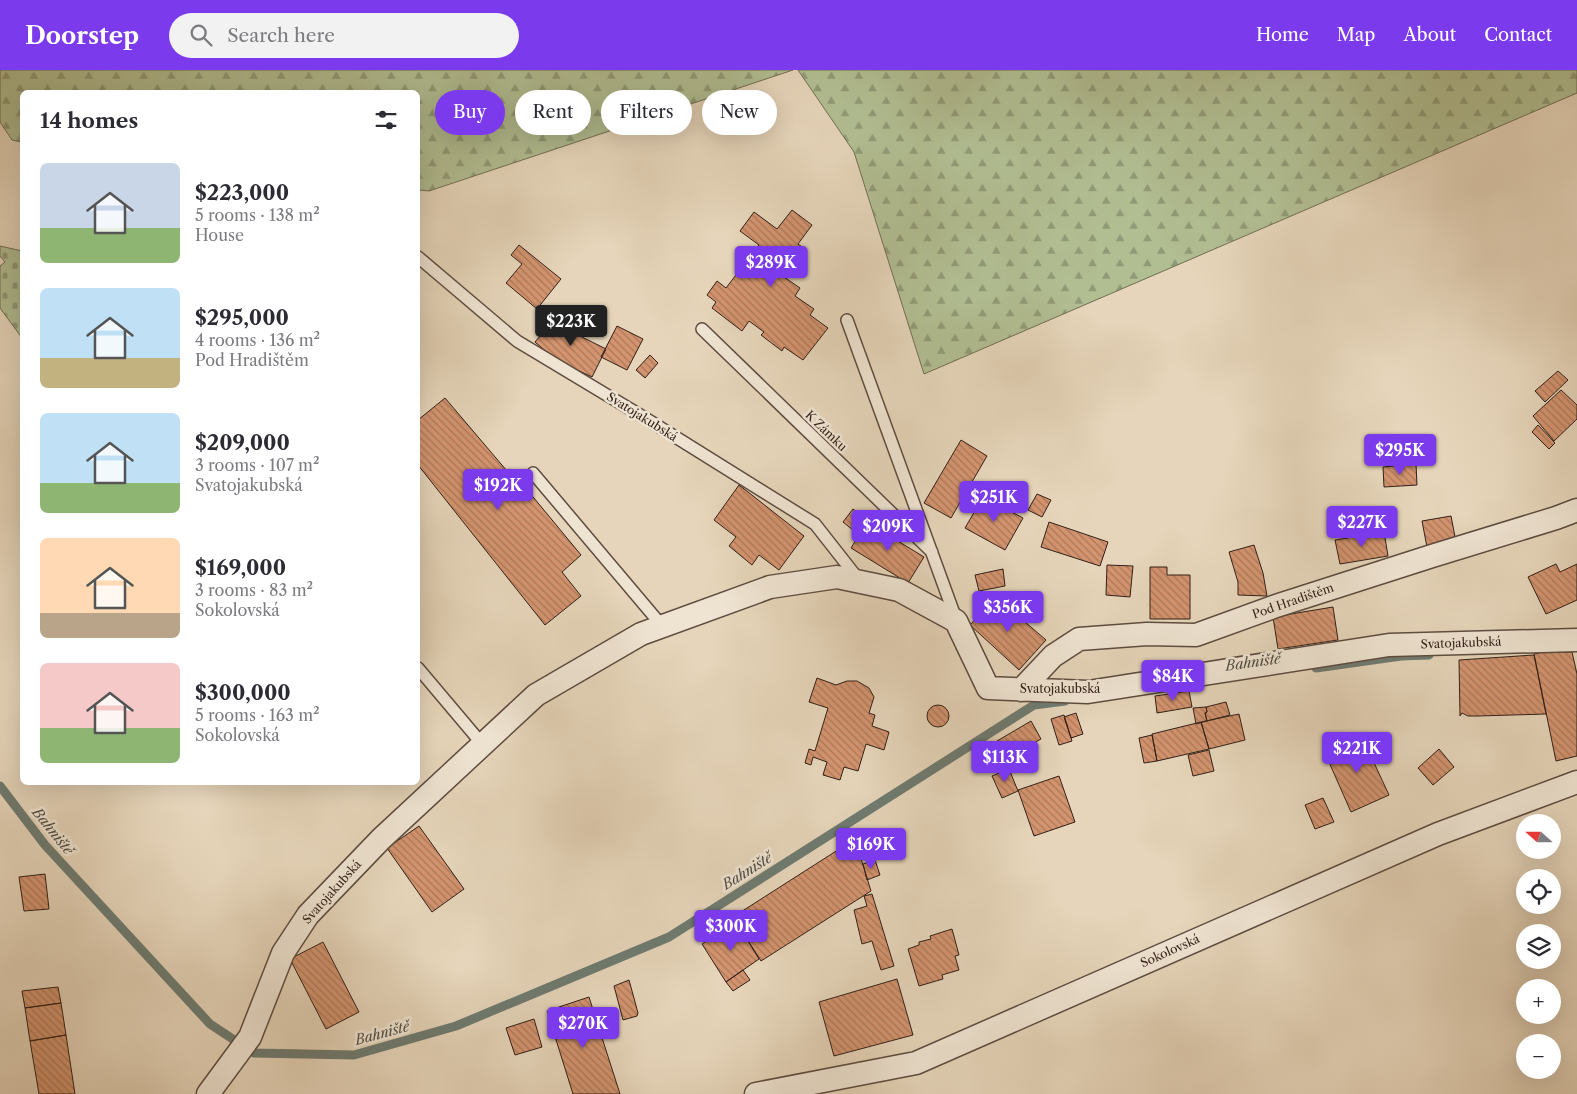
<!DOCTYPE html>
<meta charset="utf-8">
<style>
:root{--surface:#fff;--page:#f2f2f3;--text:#2b2b33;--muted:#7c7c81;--accent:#7c3aed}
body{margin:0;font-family:"Libre Caslon Text",serif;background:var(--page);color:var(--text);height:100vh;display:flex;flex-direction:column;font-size:19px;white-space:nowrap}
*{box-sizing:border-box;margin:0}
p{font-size:16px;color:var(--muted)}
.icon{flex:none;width:28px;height:28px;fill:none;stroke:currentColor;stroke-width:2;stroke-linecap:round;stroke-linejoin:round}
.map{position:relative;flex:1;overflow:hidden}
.drawer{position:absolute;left:20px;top:20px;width:400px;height:695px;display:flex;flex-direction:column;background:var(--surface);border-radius:8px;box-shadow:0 5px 20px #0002}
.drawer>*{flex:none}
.guide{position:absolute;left:435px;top:20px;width:475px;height:45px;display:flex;gap:10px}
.needle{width:32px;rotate:291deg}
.buttons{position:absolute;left:1516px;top:744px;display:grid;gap:10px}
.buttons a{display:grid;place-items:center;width:45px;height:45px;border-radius:50%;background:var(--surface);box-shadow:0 5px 20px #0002;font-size:25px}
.price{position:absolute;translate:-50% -42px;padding:0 11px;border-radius:5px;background:var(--accent);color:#fff;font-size:16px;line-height:32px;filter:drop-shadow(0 1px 2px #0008)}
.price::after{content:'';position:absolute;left:50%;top:30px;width:15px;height:11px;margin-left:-8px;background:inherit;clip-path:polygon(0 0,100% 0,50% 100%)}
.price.active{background:#222;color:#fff}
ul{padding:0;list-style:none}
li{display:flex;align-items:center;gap:15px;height:125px;padding:0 20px}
li span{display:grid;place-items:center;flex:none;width:140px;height:100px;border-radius:8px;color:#555}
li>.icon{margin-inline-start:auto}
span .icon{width:60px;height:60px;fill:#fffc;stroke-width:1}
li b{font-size:21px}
h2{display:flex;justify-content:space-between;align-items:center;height:60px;padding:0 20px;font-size:21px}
.pill{padding:0 18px;border-radius:22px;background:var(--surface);box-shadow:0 5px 20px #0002;font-size:18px;line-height:45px}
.pill.active{background:var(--accent);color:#fff}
header{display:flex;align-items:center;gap:30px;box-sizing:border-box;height:70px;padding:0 25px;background:var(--accent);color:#fff}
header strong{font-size:24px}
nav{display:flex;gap:28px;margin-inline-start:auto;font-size:18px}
.search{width:350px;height:45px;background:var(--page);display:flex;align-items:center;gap:12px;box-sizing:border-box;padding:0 18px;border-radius:28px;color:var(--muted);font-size:19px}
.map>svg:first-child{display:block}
.forest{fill:url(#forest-firs);stroke:#716e54}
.cemetery{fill:url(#cemetery-stones);stroke:#716e54}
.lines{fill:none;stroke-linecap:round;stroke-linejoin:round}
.stream{stroke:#6e7b71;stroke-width:9}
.building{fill:url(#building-back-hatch);stroke:#311f17}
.lane-casing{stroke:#5e4c40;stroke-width:14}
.street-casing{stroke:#5e4c40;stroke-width:25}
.lane{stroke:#efe4d2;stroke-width:11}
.street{stroke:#efe4d2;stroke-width:22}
.labels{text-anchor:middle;stroke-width:5;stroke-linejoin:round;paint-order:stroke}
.street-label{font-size:12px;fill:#311f17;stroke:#efe4d2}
.water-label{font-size:14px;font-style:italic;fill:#4f4d44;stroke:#efe4d2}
</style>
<header>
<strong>Doorstep</strong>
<div class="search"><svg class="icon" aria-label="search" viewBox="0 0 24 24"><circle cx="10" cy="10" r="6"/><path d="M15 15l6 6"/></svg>Search here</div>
<nav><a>Home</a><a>Map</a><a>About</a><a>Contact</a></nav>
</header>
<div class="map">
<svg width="1577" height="1024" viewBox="0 0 1577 1024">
<defs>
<pattern id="forest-firs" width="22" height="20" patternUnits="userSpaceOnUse" patternTransform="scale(1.25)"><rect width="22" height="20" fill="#b1be92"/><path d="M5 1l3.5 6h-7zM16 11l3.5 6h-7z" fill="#919a76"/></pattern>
<pattern id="cemetery-stones" width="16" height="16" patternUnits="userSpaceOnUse" patternTransform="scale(1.25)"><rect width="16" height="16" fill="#b1be92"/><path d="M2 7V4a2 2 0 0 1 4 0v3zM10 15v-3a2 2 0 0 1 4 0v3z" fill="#919a76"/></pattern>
<pattern id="building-back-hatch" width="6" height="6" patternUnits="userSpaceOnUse" patternTransform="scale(1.25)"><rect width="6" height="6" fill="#d3946f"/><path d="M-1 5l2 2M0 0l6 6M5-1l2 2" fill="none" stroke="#ac785a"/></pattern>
</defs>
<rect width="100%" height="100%" fill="#e6d5ba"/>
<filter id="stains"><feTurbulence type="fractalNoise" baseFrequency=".004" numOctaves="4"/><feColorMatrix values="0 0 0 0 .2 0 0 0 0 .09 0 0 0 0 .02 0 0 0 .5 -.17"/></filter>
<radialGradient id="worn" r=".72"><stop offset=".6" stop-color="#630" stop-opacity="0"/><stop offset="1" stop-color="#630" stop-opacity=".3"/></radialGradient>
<path class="forest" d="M0,0h793l-364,121 -11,-1v-98h-396v50l-10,-2 -12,-18z
M798,0h779v23l-653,281 -70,-222z"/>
<path class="cemetery" d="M0,176l22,5v87l-22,-30v-42l5,-4 -5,-6z"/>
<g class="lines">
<path class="stream" d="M1316,598l85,-12 28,-1
M0,716l45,59 165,179 44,29 100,2 102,-29 213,-89 365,-232 31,-4"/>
</g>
<path class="building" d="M792,140l20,15 -14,19 7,5 -21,28 16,11 -5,8 19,13 -4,6 18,13 -25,32 -19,-13 -2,4 -21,-16 3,-3 -15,-11 -7,10 -30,-23 4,-6 -9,-7 10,-14 9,7 33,-43 -19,-14 14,-19 23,17z
M519,175l42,34 -24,30 -31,-26 16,-19 -11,-9z
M558,245l15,14 -1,3 34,17 -14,28 -36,-17 -21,-18z
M617,256l26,13 -16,31 -26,-13z
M650,285l8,8 -13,15 -9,-8z
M1558,301l10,9 -23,22 -10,-11z
M1561,320l16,15v14l-23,22 -21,-25z
M445,328l62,73 3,-2 71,86 -19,17 19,24 -36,29 -127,-160v-45z
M1538,355l17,18 -6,6 -17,-17z
M961,370l26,16 -36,62 -27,-15z
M1416,394l1,21 -33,2 -1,-20z
M739,415l65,51 -25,34 -20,-15 -7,10 -23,-19 7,-9 -22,-17z
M1037,424l14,6 -9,17 -14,-7z
M983,427l40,21 -18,32 -40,-22z
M853,439l16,12 -10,14 -16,-13z
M1451,446l5,26 -29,5 -5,-26z
M867,452l57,35 -16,26 -57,-35z
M1049,452l59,20 -8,24 -59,-19z
M1384,462l4,24 -48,8 -5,-24z
M1254,475l9,28 4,23 -29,-1v-13l-9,-30z
M1556,494l4,8 17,-8v36l-31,14 -18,-37z
M1107,495l26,1 -3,31 -24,-2z
M1150,497h17v8h23v44h-40z
M1003,499l2,17 -26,5 -4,-16z
M996,527l50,43 -27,30 -49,-45z
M1333,537l5,33 -60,9 -5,-32z
M1543,582h29l5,22v82l-21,5 -22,-107z
M1534,585l12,59 -68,2h-10l-6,-3 -2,3 -1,-56z
M817,608l19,7 11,-4h10l12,7 5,9 -5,16 6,2 -3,11 17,6 -5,18 -18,-6 -8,27 -14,-4 -4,13 -17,-5 4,-13 -14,-5 -2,8 -6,-2 4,-14 6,2 13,-43 -19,-6z
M1189,621l3,16 -35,6 -2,-17z
M1226,632l4,13 -23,6 -2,-8 2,-1 -1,-5z
M927 646a11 11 0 1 1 22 0a11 11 0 1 1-22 0Z
M1206,637l1,5 -2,1 2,8 -11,3 -3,-16z
M1076,643l7,21 -12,4 -7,-21z
M1239,644l6,26 -36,9 -8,-27z
M1064,645l8,26 -13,4 -8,-26z
M1031,651l10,18 -34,19 -10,-17z
M1201,652l8,27 -52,12 -5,-27z
M1152,665l5,26 -13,2 -5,-25z
M1362,667l27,58 -38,17 -26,-59z
M1439,679l15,18 -21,18 -15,-17z
M1209,680l5,21 -21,5 -5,-21z
M1009,699l9,22 -16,7 -10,-22z
M1059,706l16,46 -41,14 -16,-46z
M1323,728l11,24 -19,7 -10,-24z
M419,756l45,63 -32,23 -45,-64z
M855,769l16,52 -110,70 -28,-44z
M875,790l5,15 -13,5 -4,-16z
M45,804l4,35 -25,2 -5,-34z
M872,824l22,72 -13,4 -9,-29 -10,3 -8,-34 13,-4 -3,-10z
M736,852l23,37 -33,23 -24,-38z
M952,859l7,26 -4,1 4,14 -17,5 1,4 -24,7 -11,-37 11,-4v-3l12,-3 -1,-3z
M323,872l36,70 -33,17 -36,-70z
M743,900l7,10 -17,11 -7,-9z
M897,909l16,56 -79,21 -15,-54z
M629,910l9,33 -1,3 -14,4 -9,-34z
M58,917l3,16 -36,5 -3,-17z
M589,927l31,97h-47l-26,-83z
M61,933l5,32 -36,6 -5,-33z
M534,949l8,28 -27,8 -9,-27z
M66,965l9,59h-36l-9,-53z"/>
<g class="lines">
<defs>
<path id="lane" d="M418,187l99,84 128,77 170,106 44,56
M847,250l109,299
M702,259l230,223
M533,403l130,154
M418,598l65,77"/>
<path id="street" d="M1021,620l32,-34 26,-17 68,-5 49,1 80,-29 156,-50 124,-38 21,-8
M208,1024l42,-57 33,-84 25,-38 73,-76 155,-144 105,-61 129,-47 67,-10 62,13 57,31 32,67 100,4 301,-47 188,-5
M756,1024l160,-31 522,-229 139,-52"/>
</defs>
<use href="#lane" class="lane-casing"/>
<use href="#street" class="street-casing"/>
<use href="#lane" class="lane"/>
<use href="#street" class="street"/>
</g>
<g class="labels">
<g class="street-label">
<text transform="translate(642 347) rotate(32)" y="4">Svatojakubská</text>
<text transform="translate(826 361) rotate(44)" y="4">K Zámku</text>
<text transform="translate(1293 531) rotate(-19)" y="4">Pod Hradištěm</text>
<text transform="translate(1461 573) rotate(-2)" y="4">Svatojakubská</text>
<text x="1060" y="623">Svatojakubská</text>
<text transform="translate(332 822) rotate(-48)" y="4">Svatojakubská</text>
<text transform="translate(1170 881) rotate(-24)" y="4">Sokolovská</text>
</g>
<g class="water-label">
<text transform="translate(1253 592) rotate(-8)" y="5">Bahniště</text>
<text transform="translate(53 761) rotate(51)" y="5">Bahniště</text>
<text transform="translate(747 801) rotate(-32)" y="5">Bahniště</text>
<text transform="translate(382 963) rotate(-15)" y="5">Bahniště</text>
</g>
</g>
<rect width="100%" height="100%" filter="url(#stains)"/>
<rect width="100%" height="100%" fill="url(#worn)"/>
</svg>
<div class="buttons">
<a><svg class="needle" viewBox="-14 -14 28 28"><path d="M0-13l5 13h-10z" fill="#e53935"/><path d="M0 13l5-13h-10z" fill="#7c7c81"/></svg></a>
<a><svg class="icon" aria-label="locate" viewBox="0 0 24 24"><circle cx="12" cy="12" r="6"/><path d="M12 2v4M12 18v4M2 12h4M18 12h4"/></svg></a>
<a><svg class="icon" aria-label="layers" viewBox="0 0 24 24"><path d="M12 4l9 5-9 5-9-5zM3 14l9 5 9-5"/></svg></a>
<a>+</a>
<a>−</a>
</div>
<b class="price" style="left:771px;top:218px">$289K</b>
<b class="price active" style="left:571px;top:277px">$223K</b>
<b class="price" style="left:1400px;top:406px">$295K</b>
<b class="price" style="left:498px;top:441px">$192K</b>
<b class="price" style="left:994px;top:453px">$251K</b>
<b class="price" style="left:1362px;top:478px">$227K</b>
<b class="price" style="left:888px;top:482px">$209K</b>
<b class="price" style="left:1008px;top:563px">$356K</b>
<b class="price" style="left:1173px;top:632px">$84K</b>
<b class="price" style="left:1357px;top:704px">$221K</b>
<b class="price" style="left:1005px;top:713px">$113K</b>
<b class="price" style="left:871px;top:800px">$169K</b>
<b class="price" style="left:731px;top:882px">$300K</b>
<b class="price" style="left:583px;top:979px">$270K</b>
<div class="guide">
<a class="pill active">Buy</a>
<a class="pill">Rent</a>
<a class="pill">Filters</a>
<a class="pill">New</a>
</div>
<section class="drawer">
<h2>14 homes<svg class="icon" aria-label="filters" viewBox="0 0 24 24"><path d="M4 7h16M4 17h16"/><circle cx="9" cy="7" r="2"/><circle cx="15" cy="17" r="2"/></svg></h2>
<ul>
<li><span style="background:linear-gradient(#c9d6e8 65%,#8fb573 0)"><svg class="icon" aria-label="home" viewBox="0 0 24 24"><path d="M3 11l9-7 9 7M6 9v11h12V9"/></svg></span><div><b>$223,000</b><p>5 rooms · 138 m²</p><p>House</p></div></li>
<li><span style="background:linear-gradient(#bfe0f5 70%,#c2b280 0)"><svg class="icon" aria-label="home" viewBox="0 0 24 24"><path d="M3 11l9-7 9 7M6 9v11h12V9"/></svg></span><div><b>$295,000</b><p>4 rooms · 136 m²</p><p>Pod Hradištěm</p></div></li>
<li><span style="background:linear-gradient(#bfe0f5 70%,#8fb573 0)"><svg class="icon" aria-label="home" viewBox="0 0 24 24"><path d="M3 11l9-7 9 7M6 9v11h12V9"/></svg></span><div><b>$209,000</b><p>3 rooms · 107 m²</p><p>Svatojakubská</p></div></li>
<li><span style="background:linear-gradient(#ffd9b3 75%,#b9a48a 0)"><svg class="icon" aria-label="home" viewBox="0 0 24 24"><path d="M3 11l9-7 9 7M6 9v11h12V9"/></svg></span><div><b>$169,000</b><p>3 rooms · 83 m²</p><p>Sokolovská</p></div></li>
<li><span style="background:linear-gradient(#f6c9c9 65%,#8fb573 0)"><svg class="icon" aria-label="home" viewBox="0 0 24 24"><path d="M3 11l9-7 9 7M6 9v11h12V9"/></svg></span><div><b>$300,000</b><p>5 rooms · 163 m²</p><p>Sokolovská</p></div></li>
</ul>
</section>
</div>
